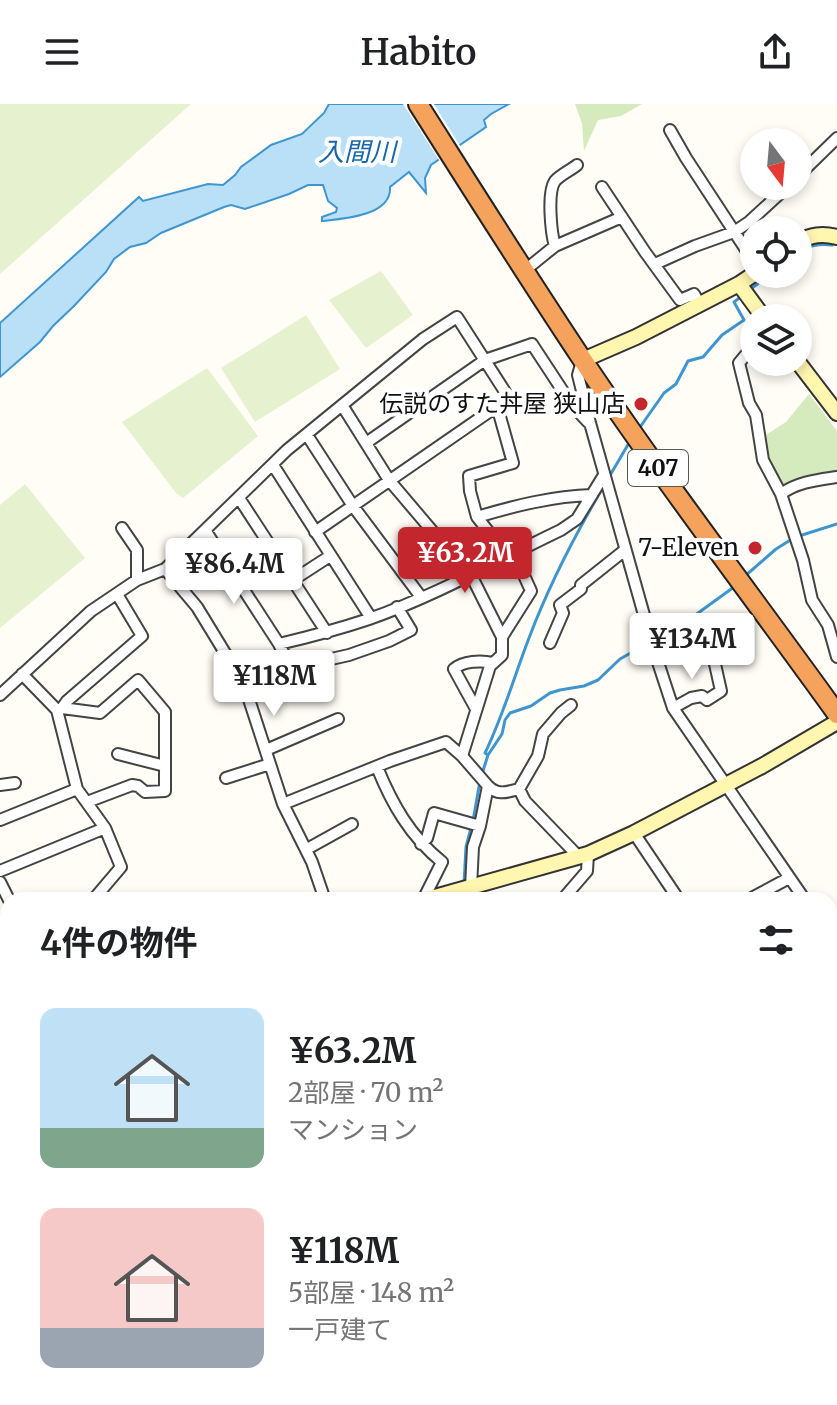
<!DOCTYPE html>
<html lang="ja">
<meta charset="utf-8">
<style>
:root{--surface:#fff;--page:#f2f2f2;--text:#202124;--muted:#757577;--accent:#c4262e}
body{margin:0;font-family:Merriweather,"Noto Sans JP",serif;background:var(--page);color:var(--text);height:100vh;display:flex;flex-direction:column;font-size:30px;white-space:nowrap}
*{box-sizing:border-box;margin:0}
p{font-size:26px;color:var(--muted)}
.icon{flex:none;width:44px;height:44px;fill:none;stroke:currentColor;stroke-width:2;stroke-linecap:round;stroke-linejoin:round}
.map{position:relative;flex:1;overflow:hidden}
.side{position:absolute;left:0px;top:788px;width:838px;height:514px;display:flex;flex-direction:column;background:var(--surface);border-radius:24px 24px 0 0;box-shadow:0 4px 12px #0003}
.side>*{flex:none}
.needle{width:52px;rotate:164deg}
.controls{position:absolute;left:740px;top:24px;display:grid;gap:16px}
.controls a{display:grid;place-items:center;width:72px;height:72px;border-radius:50%;background:var(--surface);box-shadow:0 4px 12px #0003;font-size:40px}
.price{position:absolute;translate:-50% -68px;padding:0 18px;border-radius:8px;background:#fff;color:#222;font-size:26px;line-height:52px;filter:drop-shadow(0 2px 4px #0008)}
.price::after{content:'';position:absolute;left:50%;top:48px;width:24px;height:18px;margin-left:-12px;background:inherit;clip-path:polygon(0 0,100% 0,50% 100%)}
.price.active{background:var(--accent);color:#fff}
ul{padding:0;list-style:none}
li{display:flex;align-items:center;gap:24px;height:200px;padding:0 40px}
li span{display:grid;place-items:center;flex:none;width:224px;height:160px;border-radius:16px;color:#555}
li>.icon{margin-inline-start:auto}
span .icon{width:96px;height:96px;fill:#fffc;stroke-width:1}
li b{font-size:34px}
h2{display:flex;justify-content:space-between;align-items:center;height:96px;padding:0 40px;font-size:34px}
header{display:flex;justify-content:space-between;align-items:center;height:104px;padding:0 40px;background:var(--surface);font-size:36px;font-weight:600}
.map>svg:first-child{display:block}
.green{fill:#d5ebbd}
.pitch{fill:#e6f2cf}
.water{fill:#b9e0f7;stroke:#3f96cf;stroke-width:2}
.pier{fill:#fffdf5}
.lines{fill:none;stroke-linecap:round;stroke-linejoin:round}
.stream{stroke:#3f96cf;stroke-width:3}
.street-casing{stroke:#444;stroke-width:14}
.secondary-casing{stroke:#333;stroke-width:18}
.highway-casing{stroke:#222;stroke-width:22}
.street{stroke:#fff;stroke-width:10}
.secondary{stroke:#fff6b0;stroke-width:14}
.highway{stroke:#f5a25d;stroke-width:18}
.poi-dot{fill:#c4262e;stroke:#fff;stroke-width:3}
.labels{text-anchor:middle;stroke-width:8;stroke-linejoin:round;paint-order:stroke}
.shield{fill:#fff;stroke:#585858;stroke-width:2}
.shield-label{font-size:22px;font-weight:bold;fill:#111}
.poi-label{font-size:24px;fill:#111;stroke:#fff;text-anchor:end}
.water-label{font-size:26px;font-style:italic;fill:#1768a6;stroke:#fff}
</style>
<header><svg class="icon" aria-label="menu" viewBox="0 0 24 24"><path d="M4 6h16M4 12h16M4 18h16"/></svg>Habito<svg class="icon" aria-label="share" viewBox="0 0 24 24"><path d="M12 15V3M7 8l5-5 5 5M5 13v7h14v-7"/></svg></header>
<div class="map">
<svg width="837" height="1301" viewBox="0 0 837 1301">
<rect width="100%" height="100%" fill="#fffdf5"/>
<path class="green" d="M575,0h67l-21,12 -23,4 -14,31 -2,-28z
M809,290l28,37v43l-54,15 -17,-30 -2,-23 22,-14z"/>
<path class="pitch" d="M0,0h191l-191,170z
M381,167l32,44 -47,33 -37,-48z
M306,211l34,54 -85,53 -34,-54z
M207,264l51,68 -75,62 -7,-5 -54,-71z
M25,380l60,74 -85,70v-123z"/>
<path class="water" d="M329,0h180l-18,10 -7,6 2,7 -55,38 -6,13 1,15 -17,-21 -19,15c2,29 -48,32 -68,34v-4l14,-5 1,-4 -9,-7 -5,-16h-15l-19,9 -44,15 -14,-4 -7,2 -63,26 -15,10 -16,4 -16,12 -8,13 -32,34 -21,20 -13,16 -40,35v-54l139,-126 4,4 65,-17 15,1 12,-10 6,-8 30,-22 31,-11 22,-21z"/>
<path class="pier" d="M403,0h31l28,45 -21,14z"/>
<g class="lines">
<path class="stream" d="M798,149c11,-7 20,-10 34,-8
M748,187l23,-17
M638,326l26,-37 12,-9 12,-23 15,-4 19,-22 22,-15 -10,-18 8,-6
M609,373l20,-34
M799,432l38,-12
M745,472l31,-27 16,-10
M488,651l-3,-2c18,-37 29,-76 44,-115 20,-53 47,-105 76,-154
M482,670l6,-19 14,-21 3,-14 5,-7 21,-7 19,-13 10,-3 24,-4 14,-6 22,-21 67,-38 47,-34
M473,717l7,-40
M464,780l2,-37 5,-19
M0,992l8,3
M0,1058l8,1"/>
<defs>
<path id="street" d="M670,26l16,28 68,104
M798,72l39,-38
M602,83l43,65 35,48 14,-6 6,10
M555,142c-4,-13 -8,-54 0,-65 5,-6 16,-11 22,-16
M655,160l40,-18 39,-14 15,-10 39,-36
M524,167l31,-25 67,-29
M754,241l-15,18 10,40 7,12 7,45 18,34 22,66 9,40 16,25 9,32
M582,257l-4,14 12,48 63,224 20,61 132,192
M342,301l47,75 84,99 29,58
M307,331l46,71 68,91
M366,339l119,-83 47,-16 40,61 16,17
M273,361l98,153
M781,390c16,-12 36,-14 56,-17
M239,394l88,135
M477,413l-7,-26 -1,-15 44,-13 -16,-57
M122,424l15,22v30
M205,426l74,114 12,24 58,-13 40,-14 22,-11 -14,-23
M507,451l-30,-38c37,-11 76,-21 115,-22
M165,465l32,38 47,77 39,120 29,58 13,38
M293,476l37,-24
M550,539l13,-30 -3,-8 21,-16v-4l44,-35
M279,540c30,-7 60,-15 90,-25 66,-23 129,-59 192,-89l16,-11 27,-44
M22,570l35,36 20,79 28,39 16,39 -28,33
M0,591l91,-84 46,-31 28,-11 122,-119 136,-111 34,-22 52,81 -194,134
M62,604l5,-7 75,-65 -25,-42
M673,604l18,-10 11,-2 5,4 14,-9 -8,-36
M476,605l-22,-40c9,-8 27,-9 39,-6
M57,606l5,-2 38,5 38,-33 27,32v79l-20,1 -7,-6 -6,-1 -45,17
M266,646l72,-31
M118,650l47,12
M462,652l28,-90 12,-11v-18l29,-46 -17,-38
M377,663c15,37 33,69 65,95l-19,38
M226,674l44,-14
M0,681l15,-2
M488,682c10,10 19,6 31,3l19,-33 5,-22 18,-21 10,-8
M519,685l6,12 53,55
M283,700l107,-43 56,-19 16,14 26,30 -8,40 -7,21 -2,40
M0,716l77,-31
M634,729l45,67
M421,740l6,-6 7,-25 46,13
M307,745l45,-25
M0,767l105,-43
M0,778l9,18
M562,796l25,-29 1,-17
M748,796l41,-22
M830,820l7,8
M0,855l8,-4
M830,943l7,13
M0,1002l8,2
M830,1004l7,-6
M0,1050l8,1
M0,1158l8,-3
M0,1169v26
M0,1218l8,19
M830,1236l7,-2
M27,1294l3,7
M418,1294l13,7
M461,1294l7,7
M224,1301l5,-7"/>
<path id="secondary" d="M798,138c13,-7 24,-9 39,-5
M739,180l25,34
M583,256l53,-23 103,-53 15,-10
M798,258l39,51
M424,796l164,-46 46,-21 128,-67 75,-44
M830,889l7,-2
M0,933l8,-4"/>
<path id="highway" d="M418,0c54,85 108,171 164,255 81,121 170,237 255,355"/>
</defs>
<use href="#street" class="street-casing"/>
<use href="#secondary" class="secondary-casing"/>
<use href="#highway" class="highway-casing"/>
<use href="#street" class="street"/>
<use href="#secondary" class="secondary"/>
<use href="#highway" class="highway"/>
</g>
<g class="poi-dot">
<circle cx="641" cy="300" r="8"/>
<circle cx="755" cy="444" r="8"/>
</g>
<g class="labels">
<rect class="shield" x="628" y="346" width="60" height="36" rx="6"/>
<g class="shield-label">
<text x="658" y="372">407</text>
</g>
<g class="poi-label">
<text x="625" y="308">伝説のすた丼屋 狭山店</text>
<text x="739" y="452">7-Eleven</text>
</g>
<g class="water-label">
<text x="357" y="57">入間川</text>
</g>
</g>
</svg>
<div class="controls">
<a><svg class="needle" viewBox="-14 -14 28 28"><path d="M0-13l5 13h-10z" fill="#e53935"/><path d="M0 13l5-13h-10z" fill="#757577"/></svg></a>
<a><svg class="icon" aria-label="locate" viewBox="0 0 24 24"><circle cx="12" cy="12" r="6"/><path d="M12 2v4M12 18v4M2 12h4M18 12h4"/></svg></a>
<a><svg class="icon" aria-label="layers" viewBox="0 0 24 24"><path d="M12 4l9 5-9 5-9-5zM3 14l9 5 9-5"/></svg></a>
</div>
<b class="price active" style="left:465px;top:491px">¥63.2M</b>
<b class="price" style="left:234px;top:502px">¥86.4M</b>
<b class="price" style="left:692px;top:577px">¥134M</b>
<b class="price" style="left:274px;top:614px">¥118M</b>
<section class="side">
<h2>4件の物件<svg class="icon" aria-label="filters" viewBox="0 0 24 24"><path d="M4 7h16M4 17h16"/><circle cx="9" cy="7" r="2"/><circle cx="15" cy="17" r="2"/></svg></h2>
<ul>
<li><span style="background:linear-gradient(#bfe0f5 75%,#7fa58c 0)"><svg class="icon" aria-label="home" viewBox="0 0 24 24"><path d="M3 11l9-7 9 7M6 9v11h12V9"/></svg></span><div><b>¥63.2M</b><p>2部屋 · 70 m²</p><p>マンション</p></div></li>
<li><span style="background:linear-gradient(#f6c9c9 75%,#9aa5b1 0)"><svg class="icon" aria-label="home" viewBox="0 0 24 24"><path d="M3 11l9-7 9 7M6 9v11h12V9"/></svg></span><div><b>¥118M</b><p>5部屋 · 148 m²</p><p>一戸建て</p></div></li>
</ul>
</section>
</div>
